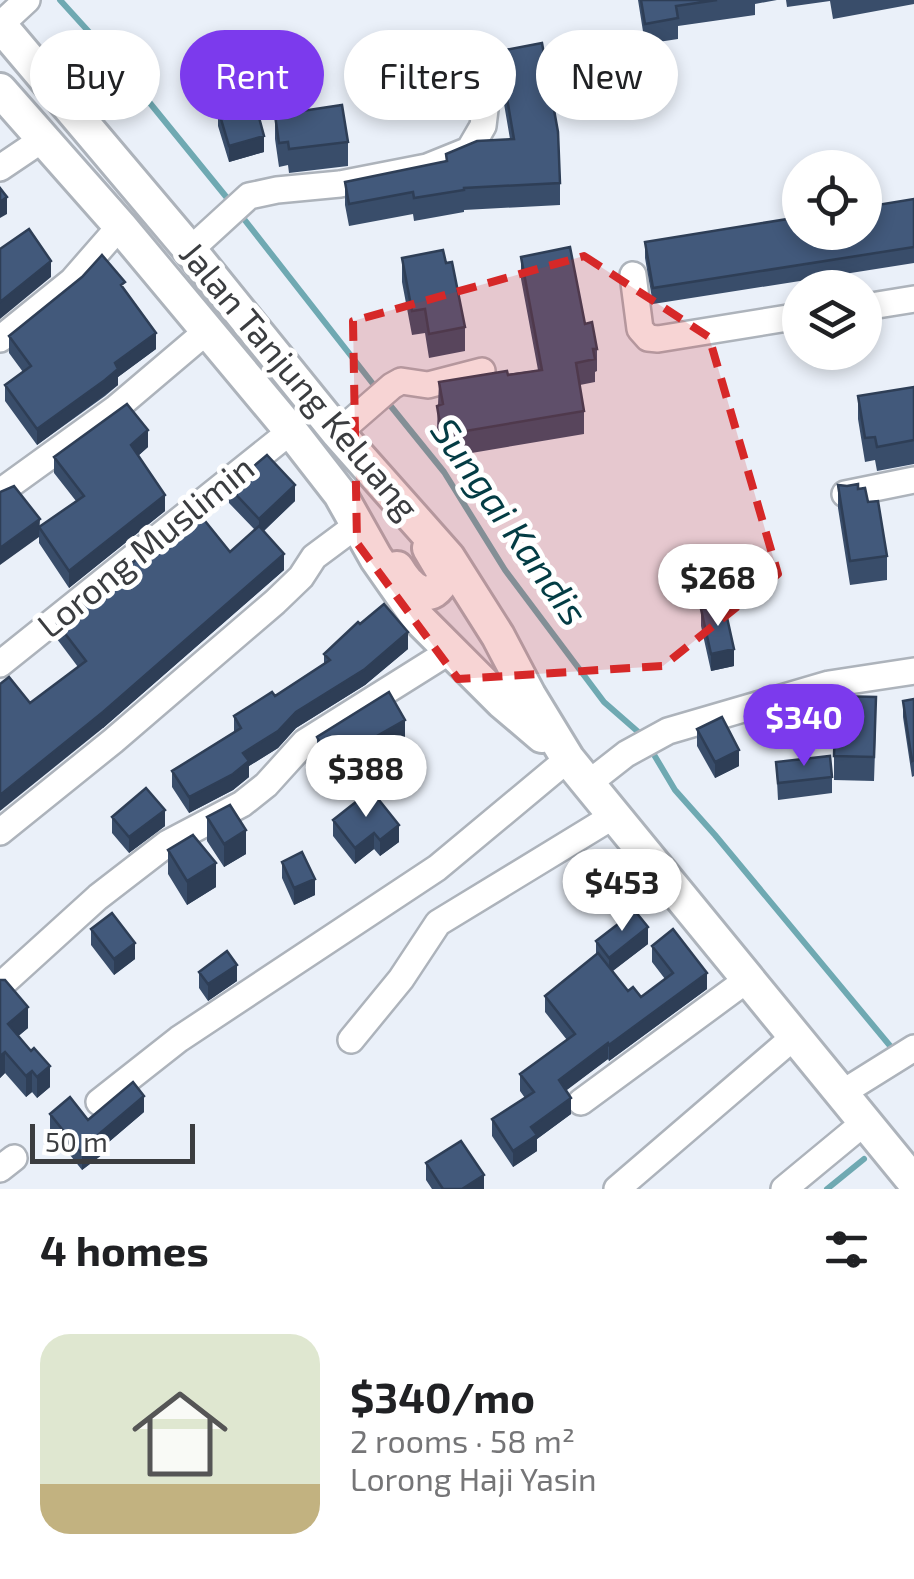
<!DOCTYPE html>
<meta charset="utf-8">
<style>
:root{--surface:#fff;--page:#f2f2f2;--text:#202124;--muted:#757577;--line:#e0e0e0;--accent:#7c3aed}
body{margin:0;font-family:"Exo 2",sans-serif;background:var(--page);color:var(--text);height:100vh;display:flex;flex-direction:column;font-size:38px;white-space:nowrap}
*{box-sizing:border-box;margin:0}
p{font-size:32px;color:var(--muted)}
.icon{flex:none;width:55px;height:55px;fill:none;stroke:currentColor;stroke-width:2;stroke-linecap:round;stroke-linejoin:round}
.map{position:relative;height:1189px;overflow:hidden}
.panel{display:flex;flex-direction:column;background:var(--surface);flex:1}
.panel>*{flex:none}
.top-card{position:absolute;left:30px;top:30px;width:855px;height:90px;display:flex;gap:20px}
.controls{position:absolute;left:782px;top:150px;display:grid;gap:20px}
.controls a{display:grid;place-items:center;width:100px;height:100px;border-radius:50%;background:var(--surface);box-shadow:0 5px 15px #0003;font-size:50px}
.scale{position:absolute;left:30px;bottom:25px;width:165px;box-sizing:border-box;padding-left:10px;border:5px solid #3b3d40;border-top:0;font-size:28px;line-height:35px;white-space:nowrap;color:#3b3d40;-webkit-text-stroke:8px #fff;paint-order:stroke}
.price{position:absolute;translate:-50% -85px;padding:0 22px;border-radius:35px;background:#fff;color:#222;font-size:32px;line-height:65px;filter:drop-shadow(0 2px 5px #0008)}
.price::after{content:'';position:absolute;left:50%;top:60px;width:30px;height:22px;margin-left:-15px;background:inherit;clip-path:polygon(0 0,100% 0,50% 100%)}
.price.current{background:var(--accent);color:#fff}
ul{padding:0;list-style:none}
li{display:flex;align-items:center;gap:30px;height:250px;padding:0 40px}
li+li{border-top:2px solid var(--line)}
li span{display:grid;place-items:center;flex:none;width:280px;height:200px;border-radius:30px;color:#555}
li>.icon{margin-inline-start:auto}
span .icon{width:120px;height:120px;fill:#fffc;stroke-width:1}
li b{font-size:42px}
h2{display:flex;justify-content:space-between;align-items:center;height:120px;padding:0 40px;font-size:42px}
.tag{padding:0 35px;border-radius:45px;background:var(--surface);box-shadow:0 5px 15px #0003;font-size:35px;line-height:90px}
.tag.current{background:var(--accent);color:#fff}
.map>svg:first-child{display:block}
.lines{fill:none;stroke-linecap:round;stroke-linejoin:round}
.stream{stroke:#6fa9b2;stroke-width:6}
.minor-casing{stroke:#adb3bb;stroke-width:30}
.major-casing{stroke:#adb3bb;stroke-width:38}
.minor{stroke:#fff;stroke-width:25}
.major{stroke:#fff;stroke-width:32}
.wall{fill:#394d6a}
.shaded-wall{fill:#2e3e56}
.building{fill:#42597b;stroke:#2e3e56;stroke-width:2.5}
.marked{fill:#d62828;fill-opacity:0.2;stroke:#d62828;stroke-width:8;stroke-dasharray:20 12;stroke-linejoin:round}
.labels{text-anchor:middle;stroke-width:10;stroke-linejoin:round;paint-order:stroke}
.street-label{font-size:35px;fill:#3b3d40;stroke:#fff}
.water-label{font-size:38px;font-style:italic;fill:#033c44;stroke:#fff}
</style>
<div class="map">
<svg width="914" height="1189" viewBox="0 0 914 1189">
<rect width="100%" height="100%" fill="#eaf0f9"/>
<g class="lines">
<path class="stream" d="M60,0l59,65 113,139
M240,214l137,175
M385,399l59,73 61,98 99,132 40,35
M650,748l25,42 40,45 181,218
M827,1189l37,-30"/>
<defs>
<path id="minor" d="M0,25l27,-25
M0,168l43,-29
M190,250l59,-54 28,-6 63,-6 87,-17 42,-17 14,-24 5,-42
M633,275l7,54 8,9 10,1 142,-23
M865,307l49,-8
M0,339l72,-58 48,-55
M338,433l54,-47 9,-5 27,4 54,-14
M0,492l115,-83 92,-78
M845,494l69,-14
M0,664l291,-233
M589,783l37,-29 42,-23 161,-47 85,-13
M0,832l113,-91 162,-139 26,-25 13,-20 43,-32
M0,986l98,-89 70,-54 74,-39 24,-19 39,-43 145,-91
M351,1040l50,-61 37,-56 177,-108
M842,1093l72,-45
M99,1102l80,-63 258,-171 131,-109
M581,1102l167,-123
M0,1169l14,-11
M617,1189l178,-153
M784,1189l81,-67"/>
<path id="major" d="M0,25l190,225 148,183 110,124 50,79 31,59 39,64 346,423
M0,90l120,136 171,205 49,63 36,64 42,60 84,84 40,34
M397,568c13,22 35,40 48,7l-16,-27"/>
</defs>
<use href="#minor" class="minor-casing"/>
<use href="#major" class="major-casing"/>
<use href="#minor" class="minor"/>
<use href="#major" class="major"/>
</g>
<path class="wall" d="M638,0h139l-22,4v11l-77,11v13l-33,5z
M786,0h128v4l-81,15 -3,-18 -43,6z
M542,43l18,140v22l-96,5v2l-50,9 -1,-7 -64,12 -4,-21v-23l101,-20v-8l64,-15 -7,-41v-20l-3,-4v-23z
M218,109l46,43 -35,10 -11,-36z
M275,115l73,27v24l-59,7 -1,-8 -9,2 -4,-28z
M914,199v64l-261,41 -8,-46v-16z
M521,257l64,67 12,25v22l-2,1v10l-15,3 4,26v23l-142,24 -5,-30 2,-46 99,-12 -17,-91z
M402,258l44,5 19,64v24l-36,7 -4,-25 -13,2 -10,-53z
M125,290l31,59 -38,28v8l-13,11 -68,49 -32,-44v-16l18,-13 -14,-19v-17z
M914,387v77l-37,7 -2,-11 -10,2 -7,-43v-23z
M148,447l-10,9 27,55 -96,77 -30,-45v-6l-39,-45 40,34 36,-25 -22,-28v-16z
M838,485l20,4 10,13 19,54v24l-37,5 -12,-77z
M229,487l66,14 -31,30 20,39 -181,158 -73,-25 48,-36 -21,-28v-16l173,-71 25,-22 -26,-27z
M701,609l33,57 -23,5 -10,-45z
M408,649l-43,36 -69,43 -18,20 -29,18v11l-16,13 -44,23 -17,-26v-16l62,-38v-17l41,-20 49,-32v-10z
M914,699v77l-2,1 -9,-60v-16z
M876,721l-2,60 -40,-1v-24z
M697,729l42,37 -24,12 -18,-32z
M317,737h88l-74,41 -14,-25z
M776,762l56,15v16l-54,7z
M112,817l53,9 -36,27 -17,-20z
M207,817l39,37 -22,13 -17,-26z
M333,820l66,22 -19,14 -6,-7 -19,15 -22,-28z
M168,850l48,37 -29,18 -19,-31z
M282,862l33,33 -21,10 -12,-27z
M91,929l44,30 -21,16 -23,-30z
M596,941l52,3 -36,27 16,20 13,6 24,-18 -13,-17v-16l55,43 -98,72 -1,-2 -42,31 5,24 -34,25v12l-24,16 -21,-31v-17l33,-21 -5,-7v-17l47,-34 -22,-28v-16l51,-41z
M199,972l38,9 -29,20 -9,-13z
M0,980l28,48 -10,8 32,51 -13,11 -5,-6 -6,5 -21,-24 -5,5z
M144,1112l-41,35v7l-21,16 -32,-40v-16l38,6z
M426,1163l58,26h-52l-6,-9z"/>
<path class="shaded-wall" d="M264,136v16l-35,10v-16z
M7,197v17l-7,4v-16z
M51,261v16l-51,42v-17z
M156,333v16l-38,28v8l-81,60v-16l78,-66z
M148,430v17l-17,15v-17z
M295,485v16l-36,34v-16z
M165,495v16l-96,77v-17z
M40,519l-1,18 -39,28v-17z
M284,554v16l-181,158 -103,83v-16z
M408,632v17l-43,36 -69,43 -18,20 -29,18v11l-16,13 -44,23v-16l107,-85z
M734,649v17l-23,5v-17z
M405,720v17l-74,41v-16z
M739,750v16l-24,12v-16z
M165,810v16l-36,27v-16z
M399,825v17l-19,14v-16z
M246,830v24l-22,13v-23z
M374,833v16l-19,15v-16z
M216,863v24l-29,18v-24z
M315,879v16l-21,10v-17z
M648,927v17l-39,30v-16z
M135,943v16l-21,16v-16z
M237,965v16l-29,20v-17z
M707,973v16l-98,72v-16z
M28,1007v21l-20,17v-21z
M608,1043v16l-49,37v-16z
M5,1052v21l-5,5v-22z
M50,1066v21l-13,11v-21z
M32,1071v21l-6,5v-21z
M144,1096v16l-41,35v7l-21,16v-16l17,-20z
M571,1098v16l-34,25v12l-24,16v-16l18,-24z
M484,1175v14h-22z"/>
<path class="building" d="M641,0h76l-41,6 2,12 -33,6z
M542,43l16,89 2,51 -96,5v2l-50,8 -1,-6 -64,12 -4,-22 102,-21 -1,-7 31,-13 37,-2 -11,-64v-19l-3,-5z
M254,99l10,37 -35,10 -11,-37z
M342,105l6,37 -59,7 -1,-7 -9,1 -4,-28z
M0,188l7,9 -7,5z
M914,199v48l-261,41 -8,-46 155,-25v15h65v-25z
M29,229l22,32 -51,41v-53z
M570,247l15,77 7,-2 5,27h-4l2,10 -19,4 8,48 -142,24 -5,-29 6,-2 -4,-22 68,-11 1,4 34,-5 -21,-113z
M443,250l3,13 6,-1 13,65 -36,7 -4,-25 -13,2 -10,-53z
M102,255l23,27 -4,3 35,48 -41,30 3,6 -13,11 -68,49 -32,-44 26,-19 -22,-30 73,-59z
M914,387v53l-37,7 -2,-10 -10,1 -7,-42z
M127,404l21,26 -17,15 34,50 -96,76 -30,-44 45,-31 -30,-39z
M267,455l28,30 -36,34 -30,-32z
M858,484v5l7,-1 3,14 10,-1 9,55 -37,5 -12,-76 9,1z
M14,486l26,33 -40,29v-56z
M197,511l33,41 29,-26 25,28 -181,158 -103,83v-111l9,-7 21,26 56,-42 -29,-38z
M384,604l24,28 -43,37 -69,43 -18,19 -35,22 6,8 -16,13 -44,23 -17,-26 69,-43 -7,-12 38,-24 3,4 55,-36 -6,-6 34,-32 2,2z
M724,604l10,45 -23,5 -10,-45z
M389,692l16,28 -74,42 -14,-25z
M836,696l40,1 -2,60 -40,-1z
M914,699v61l-2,1 -9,-60z
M722,717l17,33 -24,12 -18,-33z
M830,756l2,21 -54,6 -2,-21z
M146,788l19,22 -36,27 -17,-20z
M371,790l28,35 -19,15 -6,-7 -19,15 -22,-28z
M230,805l16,25 -22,14 -17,-27z
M193,835l23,28 -29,18 -19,-31z
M302,852l13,27 -21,9 -12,-26z
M635,911l13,16 -39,31 -13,-17z
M112,913l23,30 -21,16 -23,-30z
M673,929l34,44 -98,72 -1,-2 -49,37 12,18 -40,29 6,8 -24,16 -21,-32 42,-27 -14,-18 55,-40 -30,-38 53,-43 30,38 5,-4 8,10 32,-24 -21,-27z
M227,951l10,14 -29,19 -9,-12z
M0,980h5l23,27 -20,17 23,27 3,-3 16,18 -13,11 -5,-6 -6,5 -21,-24 -5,4z
M133,1082l11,14 -45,38 4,4 -21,16 -32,-40 20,-17 18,23z
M461,1141l23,34 -22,14h-19l-17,-26z"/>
<path class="marked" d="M584,256l125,81 69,237 -115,92 -205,13 -101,-136 -4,-222z"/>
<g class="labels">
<g class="street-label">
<text transform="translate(299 381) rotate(50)" y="12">Jalan Tanjung Keluang</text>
<text transform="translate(146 547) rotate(-39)" y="12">Lorong Muslimin</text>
</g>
<g class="water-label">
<text transform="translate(509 522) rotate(55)" y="13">Sungai Kandis</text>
</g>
</g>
</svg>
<div class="controls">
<a><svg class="icon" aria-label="locate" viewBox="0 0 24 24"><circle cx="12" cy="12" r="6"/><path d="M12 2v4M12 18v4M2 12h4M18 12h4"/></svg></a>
<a><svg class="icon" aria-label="layers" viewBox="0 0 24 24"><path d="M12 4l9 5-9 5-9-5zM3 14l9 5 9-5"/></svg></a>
</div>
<div class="scale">50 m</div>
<b class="price" style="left:718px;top:629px">$268</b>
<b class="price current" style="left:804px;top:769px">$340</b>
<b class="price" style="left:366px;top:820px">$388</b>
<b class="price" style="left:622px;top:934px">$453</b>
<div class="top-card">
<a class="tag">Buy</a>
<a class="tag current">Rent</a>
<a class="tag">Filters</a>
<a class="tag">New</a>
</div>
</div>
<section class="panel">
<h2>4 homes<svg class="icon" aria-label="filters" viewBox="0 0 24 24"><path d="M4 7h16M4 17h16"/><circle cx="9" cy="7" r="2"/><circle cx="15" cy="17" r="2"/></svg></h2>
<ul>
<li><span style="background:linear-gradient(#dfe7d0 75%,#c2b280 0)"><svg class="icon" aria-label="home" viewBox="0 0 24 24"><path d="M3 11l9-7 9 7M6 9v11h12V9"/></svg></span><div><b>$340/mo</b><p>2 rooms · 58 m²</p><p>Lorong Haji Yasin</p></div></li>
</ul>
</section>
